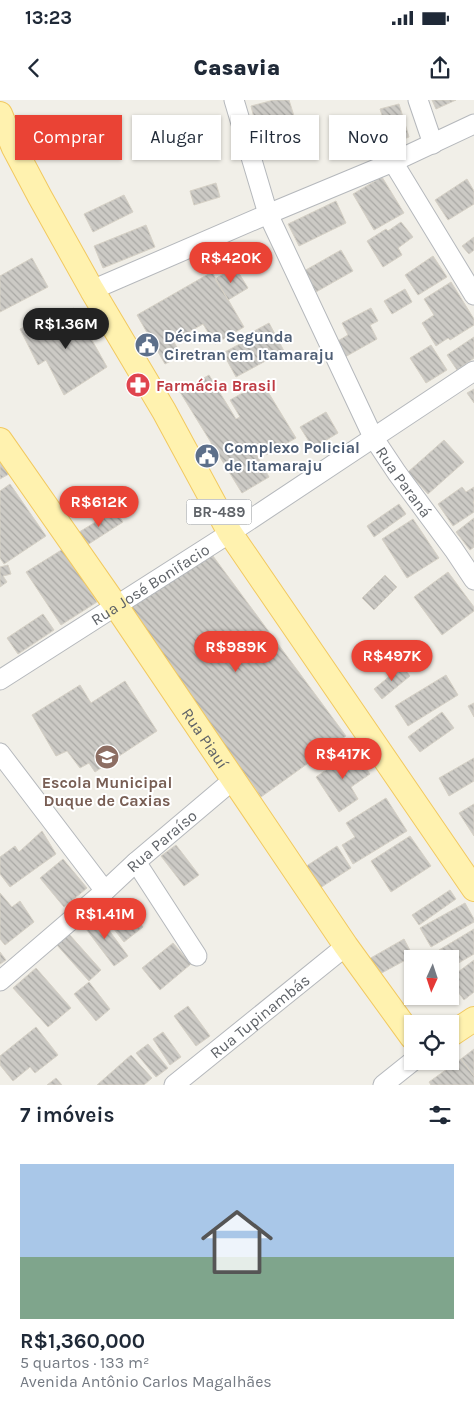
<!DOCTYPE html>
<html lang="pt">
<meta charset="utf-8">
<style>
:root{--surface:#fff;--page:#f6f6f7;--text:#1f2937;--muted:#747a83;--line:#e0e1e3;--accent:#ea4335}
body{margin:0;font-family:Karla,sans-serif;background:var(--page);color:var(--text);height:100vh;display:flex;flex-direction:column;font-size:19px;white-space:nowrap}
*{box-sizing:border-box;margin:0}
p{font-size:16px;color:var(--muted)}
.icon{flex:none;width:28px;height:28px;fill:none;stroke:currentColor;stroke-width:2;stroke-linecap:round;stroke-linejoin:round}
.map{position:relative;height:985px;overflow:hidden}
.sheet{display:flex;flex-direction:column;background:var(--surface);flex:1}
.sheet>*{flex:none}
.hud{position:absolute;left:15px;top:15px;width:445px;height:45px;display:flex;gap:10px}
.needle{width:32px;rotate:183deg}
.tools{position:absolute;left:404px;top:850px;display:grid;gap:10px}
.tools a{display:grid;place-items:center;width:55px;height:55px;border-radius:0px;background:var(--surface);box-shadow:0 1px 4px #0004;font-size:25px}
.price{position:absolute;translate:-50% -42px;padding:0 11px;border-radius:18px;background:var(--accent);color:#fff;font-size:16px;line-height:32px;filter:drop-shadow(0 1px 2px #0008)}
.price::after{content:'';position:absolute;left:50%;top:30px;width:15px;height:11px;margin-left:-8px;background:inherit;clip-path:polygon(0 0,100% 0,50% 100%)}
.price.on{background:#222;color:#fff}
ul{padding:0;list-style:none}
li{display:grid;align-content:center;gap:10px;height:265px;padding:0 20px}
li+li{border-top:1px solid var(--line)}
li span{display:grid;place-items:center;height:155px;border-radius:0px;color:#555}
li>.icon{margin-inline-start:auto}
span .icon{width:90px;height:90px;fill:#fffc;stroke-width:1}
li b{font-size:21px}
h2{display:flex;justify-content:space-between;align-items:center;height:60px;padding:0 20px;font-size:21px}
.tag{padding:0 18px;border-radius:0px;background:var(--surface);box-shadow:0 1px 4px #0004;font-size:18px;line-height:45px}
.tag.on{background:var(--accent);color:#fff}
.status{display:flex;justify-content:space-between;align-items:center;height:35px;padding:0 25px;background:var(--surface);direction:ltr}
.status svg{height:14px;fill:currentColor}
header{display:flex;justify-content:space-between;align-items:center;height:65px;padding:0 20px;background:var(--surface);font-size:22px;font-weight:800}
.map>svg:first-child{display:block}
.building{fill:url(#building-back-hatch);stroke:#d6d1c6}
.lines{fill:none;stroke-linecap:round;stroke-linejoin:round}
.minor-casing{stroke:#b5b8bc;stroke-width:21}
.major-casing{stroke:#f2c960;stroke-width:26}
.minor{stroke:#fff;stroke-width:19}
.major{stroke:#fff2af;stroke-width:24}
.labels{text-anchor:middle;stroke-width:4;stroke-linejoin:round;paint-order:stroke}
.shield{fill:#fff;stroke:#8f9295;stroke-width:1}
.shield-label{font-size:15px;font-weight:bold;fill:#5f6368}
.service-label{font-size:16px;font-weight:bold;fill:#4e5e75;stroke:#fff;text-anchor:start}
.health-label{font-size:16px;font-weight:bold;fill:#be3a42;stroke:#fff;text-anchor:start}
.street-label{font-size:16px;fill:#5f6368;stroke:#fff}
.education-label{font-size:16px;font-weight:bold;fill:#785e54;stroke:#fff}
</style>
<div class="status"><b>13:23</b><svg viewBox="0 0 49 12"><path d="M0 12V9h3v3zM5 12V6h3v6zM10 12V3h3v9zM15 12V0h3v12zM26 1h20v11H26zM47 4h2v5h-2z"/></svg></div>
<header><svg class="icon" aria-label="back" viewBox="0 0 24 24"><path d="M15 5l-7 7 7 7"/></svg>Casavia<svg class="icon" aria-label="share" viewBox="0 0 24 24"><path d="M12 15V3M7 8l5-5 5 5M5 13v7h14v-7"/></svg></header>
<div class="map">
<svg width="474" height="985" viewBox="0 0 474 985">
<defs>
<pattern id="building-back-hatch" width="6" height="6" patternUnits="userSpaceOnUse" patternTransform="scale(1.25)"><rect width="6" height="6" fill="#cccac5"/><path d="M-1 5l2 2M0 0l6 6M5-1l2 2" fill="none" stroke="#a9a8a4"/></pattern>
</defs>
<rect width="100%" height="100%" fill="#f1efe8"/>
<path class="building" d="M274,0h15l5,16 -38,10 -5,-20z
M432,0h24l-20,9z
M399,4l10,33 -32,12 -7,-19 15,-6 -5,-15z
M382,77l22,36 -30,17 -21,-36z
M467,79l7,12v13l-26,16 -13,-20z
M216,83l4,14 -26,8 -4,-14z
M124,95l9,17 -40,20 -9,-18z
M336,101l10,22 -47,23 -11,-22z
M401,122l12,15 -15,11 4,7 -19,12 -16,-26 19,-12 2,2z
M146,125l9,22 -52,21 -9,-22z
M474,137v13l-5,4 -7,-8z
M341,150l12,21 -37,21 -12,-21z
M433,156l14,21 -29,18 -13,-20z
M32,158l16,29 -48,25v-36z
M235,167l13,21 -20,12 -13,-21z
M212,172l32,55 -29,17 -12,-20 -30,17 9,14 -17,9 -28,-49z
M451,182l23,37v6l-24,15 -2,-2 -12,8 -14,-23 12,-8 -10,-16z
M405,189l7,13 -20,12 -8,-13z
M74,208l33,59 -43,28 -18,-35 -8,5 -18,-36 9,-4 5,6z
M371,208l7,13 -8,4 7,14 -32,18 -9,-15 12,-7 -6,-12z
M269,223l15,28 -48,26 -13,-24 24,-13 -2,-4z
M474,237v21l-17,12 -10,-15z
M431,245l16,25 -21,13 -16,-25z
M209,275l27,44 4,-2 -10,-17 32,-18 34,56 -30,17 -3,-5 -7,4 13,23 -27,16 -62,-101z
M474,289v14l-7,-10z
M326,312l12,21 -25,15 -13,-21z
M444,340l20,22 -36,32 -20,-22z
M0,361l9,13 -9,5z
M10,384l36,52 -42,28 -4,-6v-67z
M462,387l4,5 8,-5v14l-1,1 1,2v8l-21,14 -15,-22z
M399,404l7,10 -32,23 -7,-11z
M115,410l8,12 -39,25 -8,-13z
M474,418v29l-4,3 -14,-18z
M413,419l26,39 -32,20 -25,-39z
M63,449l34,53 -36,23 -35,-53z
M210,452l136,184 -85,61 -136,-192z
M8,465l3,9 -8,2 4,6 -7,5v-20z
M448,472l26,35v4l-32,24 -28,-38z
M385,475l12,12 -23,23 -12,-12z
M43,514l11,16 -36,24 -11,-16z
M402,566l8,10 -28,23 -8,-10z
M446,575l12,20 -50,31 -13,-20z
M125,581l32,50 -62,41 -6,-9 -9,5 -13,-17 -11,5 -24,-41 48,-30 11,18z
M474,603v14l-6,-11z
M442,612l12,16 -34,24 -12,-15z
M353,651l17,23 -19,13 7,12 -19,13 -23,-35z
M474,658v23l-25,15 -10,-18z
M386,698l21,33 -54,33 -11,-19 13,-8 -9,-14z
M474,704v32l-15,-23z
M42,731l14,23 -46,33 -10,-13v-17l15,-11 4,6z
M410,736l21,30 -40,26 -20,-31z
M176,745l23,30 -15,11 -23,-30z
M337,746l14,22 -31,20 -15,-21z
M63,759l24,29 -23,19 -24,-29z
M450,790l6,9 -37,26 -7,-10z
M0,793l12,14 8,-6 14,21 -29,23 -5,-6z
M122,800l21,27 -19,15 -21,-27z
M465,803l9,16v3l-43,25 -11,-19z
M97,814l31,42 -14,10 -31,-41z
M474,829v25l-24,14v-9h-6l-5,-9z
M68,833l33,37 -12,11 -33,-37z
M404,839l9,17 -35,19 -9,-16z
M173,843l18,21 -31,26 -18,-22z
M0,852l6,8 -6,4z
M474,860v32l-10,8 -14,-19v-3z
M36,868l35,40 -23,19 -35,-39z
M89,882l21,27 -14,12 -22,-27z
M188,906l22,30 -14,10 -22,-30z
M36,927l22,28 -23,18 -5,-6 -17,14 -13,-16v-9z
M163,932l18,25 -11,8 -17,-26z
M148,944l20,24 -12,9 -20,-24z
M474,949v27l-13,-17z
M131,955l21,23 -8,7h-47z
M461,959l13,17v9h-43l-2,-3z
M56,978l6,7h-15z"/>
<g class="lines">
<defs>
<g id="minor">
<path id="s1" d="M234,0l34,114 105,223 24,36 57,77 20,30"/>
<path d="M418,0l15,44"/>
<path d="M393,62l81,133"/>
<path d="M92,190l176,-76 125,-52 81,-38"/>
<path id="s2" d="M0,580l230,-147 244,-162"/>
<path d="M0,653l105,138"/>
<path d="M136,762l61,94"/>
<path id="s3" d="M0,881l105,-90 31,-29 97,-82"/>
<path id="s4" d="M174,985l172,-139"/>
<path d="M383,985l30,-24"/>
</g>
<g id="major">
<path d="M0,14l14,34 26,49 52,93 72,121 66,122 244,356"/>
<path id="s5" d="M0,340l116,166 230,340 66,91"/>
<path d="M450,935l24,-16"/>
</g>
</defs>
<use href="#minor" class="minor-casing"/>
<use href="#major" class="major-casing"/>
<use href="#minor" class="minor"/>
<use href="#major" class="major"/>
</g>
<defs>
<symbol id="civic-disc" viewBox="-11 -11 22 22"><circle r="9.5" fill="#5c6f8a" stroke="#fff"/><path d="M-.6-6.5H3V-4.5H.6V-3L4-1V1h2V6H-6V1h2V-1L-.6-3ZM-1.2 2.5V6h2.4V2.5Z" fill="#fff"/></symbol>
<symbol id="pharmacy-disc" viewBox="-11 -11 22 22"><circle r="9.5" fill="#e0444e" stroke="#fff"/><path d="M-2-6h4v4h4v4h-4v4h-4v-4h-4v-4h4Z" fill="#fff"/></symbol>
<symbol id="school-disc" viewBox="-11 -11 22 22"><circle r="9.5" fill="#8d6e63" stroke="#fff"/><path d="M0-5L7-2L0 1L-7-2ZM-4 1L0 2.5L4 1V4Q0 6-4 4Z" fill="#fff"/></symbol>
</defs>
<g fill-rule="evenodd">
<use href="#civic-disc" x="133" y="231" width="28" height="28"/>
<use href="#pharmacy-disc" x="124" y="271" width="28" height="28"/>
<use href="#civic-disc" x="193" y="342" width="28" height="28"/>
<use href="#school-disc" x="93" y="643" width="28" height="28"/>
</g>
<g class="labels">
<rect class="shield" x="186.5" y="399.5" width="65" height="25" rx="4"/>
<g class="shield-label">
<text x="219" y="417">BR-489</text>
</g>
<g class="service-label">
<text x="164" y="242">Décima Segunda<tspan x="164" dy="18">Ciretran em Itamaraju</tspan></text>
<text x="224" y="353">Complexo Policial<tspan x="224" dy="18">de Itamaraju</tspan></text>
</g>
<g class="health-label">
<text x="156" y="291">Farmácia Brasil</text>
</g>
<g class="street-label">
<text dy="6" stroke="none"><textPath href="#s1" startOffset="420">Rua Paraná</textPath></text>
<text dy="6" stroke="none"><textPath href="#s2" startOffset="178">Rua José Bonifacio</textPath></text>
<text dy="6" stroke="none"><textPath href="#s5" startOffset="362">Rua Piauí</textPath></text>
<text dy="6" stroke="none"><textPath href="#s3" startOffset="214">Rua Paraíso</textPath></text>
<text dy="6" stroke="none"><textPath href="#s4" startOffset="110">Rua Tupinambás</textPath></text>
</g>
<g class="education-label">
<text x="107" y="688">Escola Municipal<tspan x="107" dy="18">Duque de Caxias</tspan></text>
</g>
</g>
</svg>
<div class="tools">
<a><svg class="needle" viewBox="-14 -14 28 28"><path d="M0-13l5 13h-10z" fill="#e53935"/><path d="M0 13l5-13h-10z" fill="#747a83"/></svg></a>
<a><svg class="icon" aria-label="locate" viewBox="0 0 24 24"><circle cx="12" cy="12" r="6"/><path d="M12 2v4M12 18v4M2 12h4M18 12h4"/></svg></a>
</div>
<b class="price" style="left:231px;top:184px">R$420K</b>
<b class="price on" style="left:66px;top:250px">R$1.36M</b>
<b class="price" style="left:99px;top:428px">R$612K</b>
<b class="price" style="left:236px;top:573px">R$989K</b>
<b class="price" style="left:392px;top:582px">R$497K</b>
<b class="price" style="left:343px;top:680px">R$417K</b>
<b class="price" style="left:105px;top:840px">R$1.41M</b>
<div class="hud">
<a class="tag on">Comprar</a>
<a class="tag">Alugar</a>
<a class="tag">Filtros</a>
<a class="tag">Novo</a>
</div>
</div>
<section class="sheet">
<h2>7 imóveis<svg class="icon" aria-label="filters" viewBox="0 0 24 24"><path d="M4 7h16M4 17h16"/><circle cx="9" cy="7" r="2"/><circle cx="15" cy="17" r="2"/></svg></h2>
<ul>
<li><span style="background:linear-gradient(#a9c7e8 60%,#7fa58c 0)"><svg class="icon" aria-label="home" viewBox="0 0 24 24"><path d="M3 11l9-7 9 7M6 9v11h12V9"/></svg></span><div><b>R$1,360,000</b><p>5 quartos · 133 m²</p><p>Avenida Antônio Carlos Magalhães</p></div></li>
</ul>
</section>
